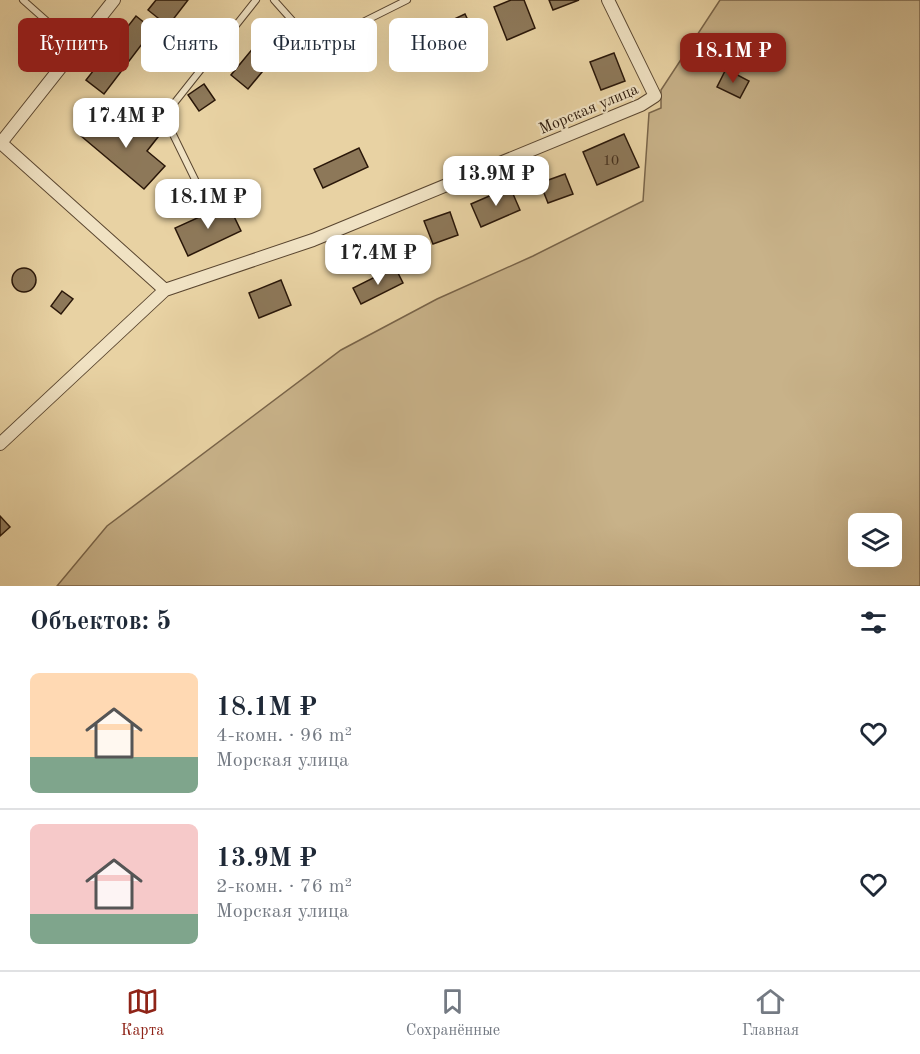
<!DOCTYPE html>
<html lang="ru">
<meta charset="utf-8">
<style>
:root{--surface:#fff;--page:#f6f6f7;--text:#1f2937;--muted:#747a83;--line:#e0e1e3;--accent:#8f2418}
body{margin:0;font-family:"Old Standard TT",serif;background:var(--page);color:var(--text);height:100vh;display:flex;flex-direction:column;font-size:22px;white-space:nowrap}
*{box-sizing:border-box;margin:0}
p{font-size:20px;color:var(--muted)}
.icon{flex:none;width:33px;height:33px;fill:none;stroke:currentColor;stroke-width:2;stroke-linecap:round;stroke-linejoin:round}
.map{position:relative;height:586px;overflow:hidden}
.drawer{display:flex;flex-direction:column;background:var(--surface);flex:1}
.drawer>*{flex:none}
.guide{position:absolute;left:18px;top:18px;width:600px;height:54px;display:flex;gap:12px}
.controls{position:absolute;left:848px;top:513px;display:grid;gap:12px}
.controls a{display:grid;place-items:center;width:54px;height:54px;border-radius:9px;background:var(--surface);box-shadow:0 6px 24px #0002;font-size:30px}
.price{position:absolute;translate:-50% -51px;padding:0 14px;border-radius:12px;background:#fff;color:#222;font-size:20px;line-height:39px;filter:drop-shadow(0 2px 3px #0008)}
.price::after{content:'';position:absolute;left:50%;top:36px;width:18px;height:14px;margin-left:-9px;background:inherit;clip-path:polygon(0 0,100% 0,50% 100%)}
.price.on{background:var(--accent);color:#fff}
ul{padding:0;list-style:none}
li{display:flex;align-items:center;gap:18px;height:150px;padding:0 30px}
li+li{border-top:2px solid var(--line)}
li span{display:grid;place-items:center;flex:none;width:168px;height:120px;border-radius:9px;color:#555}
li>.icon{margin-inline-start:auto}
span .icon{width:72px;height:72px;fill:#fffc;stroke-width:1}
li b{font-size:26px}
h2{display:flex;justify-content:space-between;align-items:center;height:72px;padding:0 30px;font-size:26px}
.tag{padding:0 21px;border-radius:9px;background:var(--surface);box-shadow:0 6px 24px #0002;font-size:21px;line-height:54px}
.tag.on{background:var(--accent);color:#fff}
.menu{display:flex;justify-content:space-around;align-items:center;height:84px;border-top:2px solid var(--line);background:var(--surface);font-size:16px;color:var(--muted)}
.menu a{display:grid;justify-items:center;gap:3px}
.menu .on{color:var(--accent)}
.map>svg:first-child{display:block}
.green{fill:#c8b289;stroke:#796449;stroke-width:1.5;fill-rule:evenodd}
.building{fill:#8d7859;stroke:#2a1709;stroke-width:1.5}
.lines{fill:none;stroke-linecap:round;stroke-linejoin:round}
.service-casing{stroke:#5a4630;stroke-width:8}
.minor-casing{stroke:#5a4630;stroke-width:14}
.service{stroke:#f0e2c3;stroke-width:6}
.minor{stroke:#f0e2c3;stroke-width:12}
.labels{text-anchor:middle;stroke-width:4.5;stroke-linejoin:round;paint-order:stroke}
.number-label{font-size:14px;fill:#432f1d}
.street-label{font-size:16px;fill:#2a1709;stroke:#f0e2c3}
</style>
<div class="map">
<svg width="920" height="586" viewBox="0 0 920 586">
<rect width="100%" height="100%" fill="#e8d2a3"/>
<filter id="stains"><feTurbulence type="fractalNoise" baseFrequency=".00333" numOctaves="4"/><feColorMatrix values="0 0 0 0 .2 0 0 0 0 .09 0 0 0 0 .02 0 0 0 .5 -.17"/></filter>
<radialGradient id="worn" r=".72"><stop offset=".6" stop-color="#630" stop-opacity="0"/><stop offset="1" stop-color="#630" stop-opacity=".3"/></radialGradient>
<path class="green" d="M720,0h200v586h-863l50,-60 234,-176 96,-51 96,-43 110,-55 6,-88 12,-5v-18zM858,524h33v32h-33z"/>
<path class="building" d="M156,0h32l-20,26 -20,-16z
M511,0h13l11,28 -28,12 -13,-33z
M549,0h30l-26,10z
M465,14l12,25 -28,13 -12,-25z
M136,16l29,23 -8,11 -12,-10 -41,54 -18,-14z
M259,41l17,14 -28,34 -17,-14z
M614,53l11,28 -24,9 -11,-28z
M726,69l23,12 -9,17 -23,-11z
M204,84l11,16 -16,11 -11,-16z
M99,115l21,18 14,-16 24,20 -11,14 18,15 -21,23 -63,-53z
M624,134l15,33 -42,18 -14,-33z
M359,148l9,19 -45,21 -9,-19z
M565,174l8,20 -25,9 -8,-20z
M510,187l10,23 -39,17 -10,-23z
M228,204l13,27 -53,25 -13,-28z
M450,212l8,23 -25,9 -9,-23z
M395,267l8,16 -42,21 -8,-16z
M12 280a12 12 0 1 1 24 0a12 12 0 1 1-24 0Z
M281,280l10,25 -32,13 -10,-25z
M62,291l11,8 -12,15 -10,-8z
M0,516l10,11 -10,9z"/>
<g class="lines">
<defs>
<path id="service" d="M23,0l53,47
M274,0l41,46 92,-46
M204,198l-40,-82 92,-116"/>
<path id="minor" d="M0,144l114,-144
M165,290l148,-50 328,-135 14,-9 -47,-96
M0,444l165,-154 -164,-147"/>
</defs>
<use href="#service" class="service-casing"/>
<use href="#minor" class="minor-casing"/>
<use href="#service" class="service"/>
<use href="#minor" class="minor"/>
</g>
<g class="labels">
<g class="number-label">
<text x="611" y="165">10</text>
</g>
<g class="street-label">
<text transform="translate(588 108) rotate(-23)" y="6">Морская улица</text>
</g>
</g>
<rect width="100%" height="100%" filter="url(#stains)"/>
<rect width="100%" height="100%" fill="url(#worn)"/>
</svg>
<div class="controls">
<a><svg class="icon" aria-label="layers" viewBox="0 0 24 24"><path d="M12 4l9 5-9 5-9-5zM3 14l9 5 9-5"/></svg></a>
</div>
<b class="price on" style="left:733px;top:84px">18.1M ₽</b>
<b class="price" style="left:126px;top:149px">17.4M ₽</b>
<b class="price" style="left:496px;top:207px">13.9M ₽</b>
<b class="price" style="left:208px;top:230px">18.1M ₽</b>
<b class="price" style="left:378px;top:286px">17.4M ₽</b>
<div class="guide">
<a class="tag on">Купить</a>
<a class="tag">Снять</a>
<a class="tag">Фильтры</a>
<a class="tag">Новое</a>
</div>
</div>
<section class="drawer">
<h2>Объектов: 5<svg class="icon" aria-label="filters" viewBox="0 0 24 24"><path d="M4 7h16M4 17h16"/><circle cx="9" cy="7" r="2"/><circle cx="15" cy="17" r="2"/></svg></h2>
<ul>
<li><span style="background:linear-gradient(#ffd9b3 70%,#7fa58c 0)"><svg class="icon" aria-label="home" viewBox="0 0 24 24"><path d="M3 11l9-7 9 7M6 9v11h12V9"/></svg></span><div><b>18.1M ₽</b><p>4-комн. · 96 m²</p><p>Морская улица</p></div><svg class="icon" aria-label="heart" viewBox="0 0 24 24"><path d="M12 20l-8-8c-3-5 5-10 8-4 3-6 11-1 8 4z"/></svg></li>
<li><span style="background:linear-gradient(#f6c9c9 75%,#7fa58c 0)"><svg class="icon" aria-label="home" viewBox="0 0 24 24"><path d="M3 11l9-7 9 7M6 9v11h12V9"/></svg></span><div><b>13.9M ₽</b><p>2-комн. · 76 m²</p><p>Морская улица</p></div><svg class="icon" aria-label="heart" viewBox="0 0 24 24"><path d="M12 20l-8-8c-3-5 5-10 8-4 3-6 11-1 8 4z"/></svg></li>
</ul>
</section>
<nav class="menu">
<a class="on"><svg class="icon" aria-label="map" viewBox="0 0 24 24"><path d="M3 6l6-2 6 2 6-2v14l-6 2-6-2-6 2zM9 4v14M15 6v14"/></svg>Карта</a>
<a><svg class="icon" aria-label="saved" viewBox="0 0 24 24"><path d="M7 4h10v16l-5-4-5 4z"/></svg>Сохранённые</a>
<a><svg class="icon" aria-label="home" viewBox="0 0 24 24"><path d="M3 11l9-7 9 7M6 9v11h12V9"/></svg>Главная</a>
</nav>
